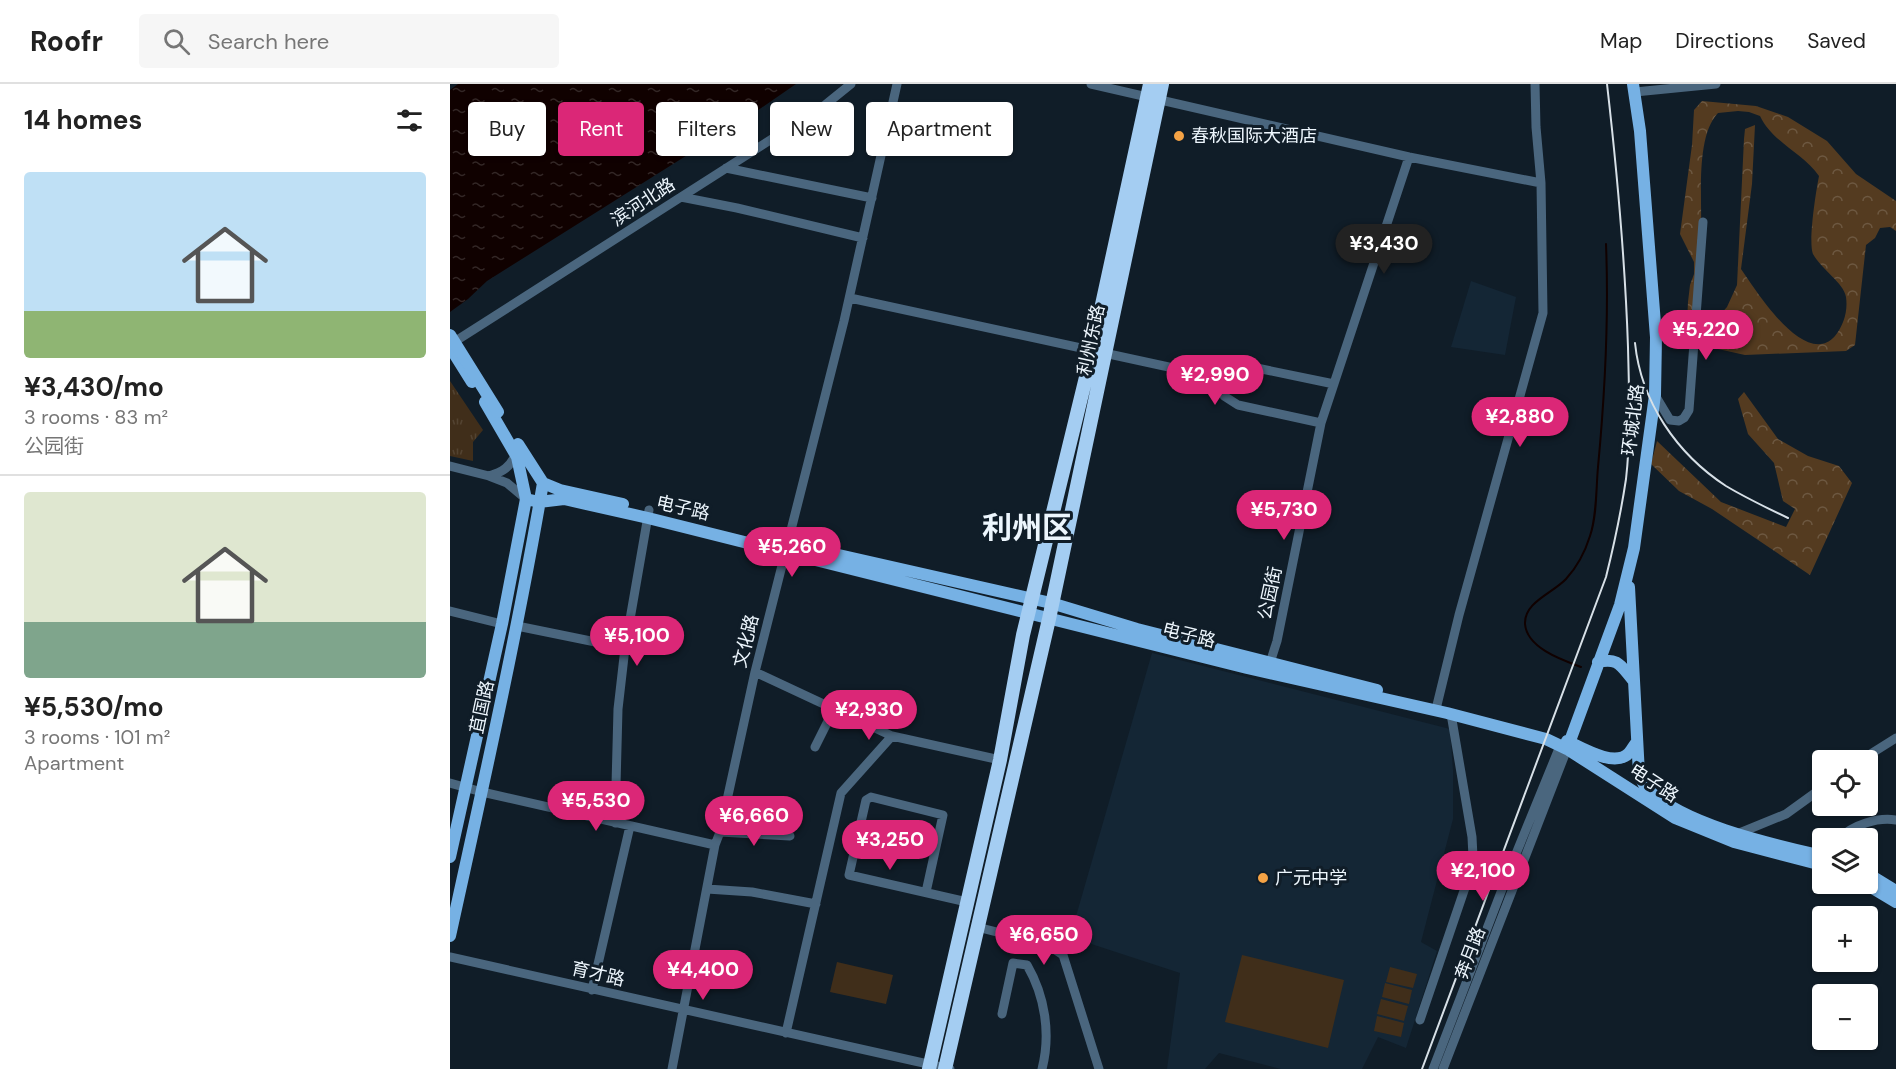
<!DOCTYPE html>
<meta charset="utf-8">
<style>
:root{--surface:#fff;--page:#f6f6f6;--text:#222;--muted:#767676;--line:#e0e0e0;--accent:#db2777}
body{margin:0;font-family:"DM Sans","Noto Sans SC",sans-serif;background:var(--page);color:var(--text);height:100vh;display:flex;flex-direction:column;font-size:22px;white-space:nowrap}
*{box-sizing:border-box;margin:0}
p{font-size:20px;color:var(--muted)}
.icon{flex:none;width:33px;height:33px;fill:none;stroke:currentColor;stroke-width:2;stroke-linecap:round;stroke-linejoin:round}
.map{position:relative;flex:1;overflow:hidden}
.side{display:flex;flex-direction:column;background:var(--surface);width:450px}
.side>*{flex:none}
.top-card{position:absolute;left:18px;top:18px;width:570px;height:54px;display:flex;gap:12px}
.fabs{position:absolute;left:1362px;top:666px;display:grid;gap:12px}
.fabs a{display:grid;place-items:center;width:66px;height:66px;border-radius:6px;background:var(--surface);box-shadow:0 2px 4px #0004;font-size:30px}
.price{position:absolute;translate:-50% -51px;padding:0 14px;border-radius:21px;background:var(--accent);color:#fff;font-size:20px;line-height:39px;filter:drop-shadow(0 2px 3px #0008)}
.price::after{content:'';position:absolute;left:50%;top:36px;width:18px;height:14px;margin-left:-9px;background:inherit;clip-path:polygon(0 0,100% 0,50% 100%)}
.price.selected{background:#222;color:#fff}
ul{padding:0;list-style:none}
li{display:grid;align-content:center;gap:12px;height:318px;padding:0 24px}
li+li{border-top:2px solid var(--line)}
li span{display:grid;place-items:center;height:186px;border-radius:6px;color:#555}
li>.icon{margin-inline-start:auto}
span .icon{width:108px;height:108px;fill:#fffc;stroke-width:1}
li b{font-size:26px}
h2{display:flex;justify-content:space-between;align-items:center;height:72px;padding:0 24px;font-size:26px}
.tag{padding:0 21px;border-radius:6px;background:var(--surface);box-shadow:0 2px 4px #0004;font-size:21px;line-height:54px}
.tag.selected{background:var(--accent);color:#fff}
header{display:flex;align-items:center;gap:36px;box-sizing:border-box;height:84px;padding:0 30px;background:var(--surface);border-bottom:2px solid var(--line)}
header strong{font-size:28px}
nav{display:flex;gap:33px;margin-inline-start:auto;font-size:21px}
.search{width:420px;height:54px;background:var(--page);display:flex;align-items:center;gap:15px;box-sizing:border-box;padding:0 21px;border-radius:6px;color:var(--muted);font-size:22px}
main{display:flex;flex:1;min-height:0}
.map>svg:first-child{display:block}
.built{fill:#142635}
.forest{fill:url(#forest-crowns)}
.park{fill:url(#park-tufts)}
.pitch{fill:#402e1a}
.water{fill:url(#water-ripples)}
.lines{fill:none;stroke-linecap:round;stroke-linejoin:round}
.stream{stroke:#100100;stroke-width:2}
.minor{stroke:#4a667e;stroke-width:9}
.major{stroke:#76b1e4;stroke-width:12}
.highway{stroke:#a4cdf2;stroke-width:14}
.rail{stroke:#d7e0e7;stroke-width:2}
.major-bridge{stroke:#76b1e4;stroke-width:12}
.poi-dot{fill:#f5a345;stroke:#101d28;stroke-width:2}
.labels{text-anchor:middle;stroke-width:6;stroke-linejoin:round;paint-order:stroke}
.poi-label{font-size:18px;fill:#edf6fd;stroke:#101d28;text-anchor:start}
.street-label{font-size:18px;fill:#edf6fd;stroke:#101d28}
.town-label{font-size:30px;font-weight:bold;fill:#edf6fd;stroke:#101d28}
</style>
<header>
<strong>Roofr</strong>
<div class="search"><svg class="icon" aria-label="search" viewBox="0 0 24 24"><circle cx="10" cy="10" r="6"/><path d="M15 15l6 6"/></svg>Search here</div>
<nav><a>Map</a><a>Directions</a><a>Saved</a></nav>
</header>
<main>
<section class="side">
<h2>14 homes<svg class="icon" aria-label="filters" viewBox="0 0 24 24"><path d="M4 7h16M4 17h16"/><circle cx="9" cy="7" r="2"/><circle cx="15" cy="17" r="2"/></svg></h2>
<ul>
<li><span style="background:linear-gradient(#bfe0f5 75%,#8fb573 0)"><svg class="icon" aria-label="home" viewBox="0 0 24 24"><path d="M3 11l9-7 9 7M6 9v11h12V9"/></svg></span><div><b>¥3,430/mo</b><p>3 rooms · 83 m²</p><p>公园街</p></div></li>
<li><span style="background:linear-gradient(#dfe7d0 70%,#7fa58c 0)"><svg class="icon" aria-label="home" viewBox="0 0 24 24"><path d="M3 11l9-7 9 7M6 9v11h12V9"/></svg></span><div><b>¥5,530/mo</b><p>3 rooms · 101 m²</p><p>Apartment</p></div></li>
</ul>
</section>
<div class="map">
<svg width="1446" height="985" viewBox="0 0 1446 985">
<defs>
<pattern id="forest-crowns" width="20" height="18" patternUnits="userSpaceOnUse" patternTransform="scale(1.5)"><rect width="20" height="18" fill="#543b20"/><path d="M2 6a3 3 0 1 1 6 0M12 15a3 3 0 1 1 6 0" fill="none" stroke="#6d5841"/></pattern>
<pattern id="park-tufts" width="24" height="20" patternUnits="userSpaceOnUse" patternTransform="scale(1.5)"><rect width="24" height="20" fill="#402e1a"/><path d="M3 7l-1-3M5 7V3M7 7l1-3M15 17l-1-3M17 17v-4M19 17l1-3" fill="none" stroke="#534331"/></pattern>
<pattern id="water-ripples" width="26" height="14" patternUnits="userSpaceOnUse" patternTransform="scale(1.5)"><rect width="26" height="14" fill="#100100"/><path d="M2 4q2-2 4 0t4 0M15 11q2-2 4 0t4 0" fill="none" stroke="#332726"/></pattern>
</defs>
<rect width="100%" height="100%" fill="#101d28"/>
<path class="built" d="M1021,197l45,16 -11,58 -54,-8z
M702,569l298,76 3,41v49l-32,123 16,9 -31,97 -28,-11 -16,32h-81l-62,-16 -14,16h-38l13,-96 -110,-36z"/>
<path class="forest" d="M1252,17l54,5 32,11 39,24 29,33 40,27v30l-6,-4 -10,1 -5,10 -9,7 -11,100 -9,6 -101,4 -27,-6 -14,-2 5,-33 11,1 7,-8 10,-22 7,-146 1,-10 10,-4 -3,59 -11,85c14,20 64,101 94,67 9,-11 13,-25 11,-39 -2,-14 -25,-28 -33,-43 -5,-12 3,-63 6,-78 -16,-23 -47,-34 -59,-60l-11,-4 -11,-1 -20,2c-22,23 -16,82 -17,111 -2,37 -7,74 -10,110l-4,-10 1,-22 2,-17 4,-11v-12l-14,-28 12,-89 2,-35z
M1294,308l34,47 30,17 31,10 13,17 -42,92 -98,-66 -33,-18 -28,-27 6,-23 64,61 65,25 9,-18 -12,-8 -9,-38 -26,-29 -10,-35z"/>
<path class="park" d="M0,297l33,49 -10,12v19l-23,-5z"/>
<path class="pitch" d="M792,871l102,25 -16,68 -103,-26z
M387,878l56,13 -7,29 -56,-12z
M940,883l27,7 -4,14 -27,-6z
M935,899l27,7 -3,14 -27,-7z
M931,915l27,7 -4,15 -27,-7z
M927,932l27,7 -3,14 -27,-6z"/>
<path class="water" d="M8,0h338l-45,31 -264,166 -19,18 -18,13v-222z"/>
<g class="lines">
<path class="stream" d="M1131,583c-19,-7 -54,-19 -56,-43 -1,-22 28,-31 41,-45 12,-13 19,-27 24,-43 7,-20 6,-48 8,-69 7,-74 11,-148 8,-223"/>
<path class="minor" d="M641,0l318,73 132,26
M1185,8l81,-8
M276,84l146,30
M231,113l56,11 126,30
M400,214l374,81
M1,260l374,-239 26,-21
M884,300l-87,-18 -19,4 -4,9v17l14,9 83,18 88,-266
M1205,311l15,25 9,1 5,-3 5,-8 14,-188
M66,370c-6,13 -13,18 -27,22l18,7 19,16
M0,382l39,10
M0,527l52,13
M67,542l108,22
M820,579l7,-22 44,-218
M305,588l137,64 108,24
M987,621l22,-90 84,-302 -2,-130 -5,-56 -1,-43
M365,663l19,-38
M1411,676l35,-22
M0,699l32,9 233,53
M165,739l3,-114 7,-61 24,-138
M270,748l70,4
M1287,750l49,-20 36,-26
M1390,754c13,-13 37,-21 56,-18
M257,805l45,3 64,12
M476,808l17,-77 -72,-18 -5,3 -17,75 118,27
M527,843l71,18 15,10 36,114
M0,873l500,112
M142,906l38,-164
M552,930l11,-51 14,2c18,31 24,69 15,104
M970,936l49,-144 4,-19 -1,-20 -21,-123
M336,949l55,-240 51,-57
M222,985l43,-224 5,-13 35,-160 89,-351 53,-237
M983,985l78,-203 49,-120
M993,985l124,-320"/>
<path class="major" d="M0,263l22,35
M68,360l25,39
M93,399l17,7 63,14
M76,415l13,3 25,-3 84,19 599,150 200,45 99,26 21,10 108,69 59,24 88,23
M327,457l274,62 86,26 240,61
M1179,503l10,187c2,5 5,12 9,16 39,36 123,54 174,66
M1148,578c20,-5 23,4 35,18
M1117,657c15,7 48,27 62,12 3,-3 5,-8 8,-11
M1117,665l53,-144 14,-57 21,-153 1,-58 -16,-206 -7,-47
M0,773l52,-233 24,-125 -9,-42 -32,-55
M1418,790l28,17
M1416,800l30,18
M0,852c33,-150 67,-301 93,-453"/>
<path class="highway" d="M479,985l71,-309 23,-125 65,-266 62,-285
M495,985l104,-450 113,-535"/>
<path class="rail" d="M1185,259c6,59 42,111 91,143 20,12 41,22 62,32
M972,985l184,-492c8,-32 15,-65 20,-98 5,-44 3,-88 2,-132 -3,-88 -11,-176 -21,-263"/>
<path class="major-bridge" d="M0,251l48,77"/>
</g>
<g class="poi-dot">
<circle cx="729" cy="52" r="6"/>
<circle cx="813" cy="794" r="6"/>
</g>
<g class="labels">
<g class="poi-label">
<text x="741" y="58">春秋国际大酒店</text>
<text x="825" y="800">广元中学</text>
</g>
<g class="street-label">
<text transform="translate(193 118) rotate(-33)" y="6">滨河北路</text>
<text transform="translate(641 256) rotate(-78)" y="6">利州东路</text>
<text transform="translate(1183 336) rotate(-83)" y="6">环城北路</text>
<text transform="translate(233 424) rotate(13)" y="6">电子路</text>
<text transform="translate(820 509) rotate(-78)" y="6">公园街</text>
<text transform="translate(739 551) rotate(14)" y="6">电子路</text>
<text transform="translate(296 557) rotate(-76)" y="6">文化路</text>
<text transform="translate(32 623) rotate(-78)" y="6">苴国路</text>
<text transform="translate(1204 699) rotate(33)" y="6">电子路</text>
<text transform="translate(1020 869) rotate(-69)" y="6">奔月路</text>
<text transform="translate(148 890) rotate(13)" y="6">育才路</text>
</g>
<g class="town-label">
<text x="577" y="454">利州区</text>
</g>
</g>
</svg>
<div class="fabs">
<a><svg class="icon" aria-label="locate" viewBox="0 0 24 24"><circle cx="12" cy="12" r="6"/><path d="M12 2v4M12 18v4M2 12h4M18 12h4"/></svg></a>
<a><svg class="icon" aria-label="layers" viewBox="0 0 24 24"><path d="M12 4l9 5-9 5-9-5zM3 14l9 5 9-5"/></svg></a>
<a>+</a>
<a>−</a>
</div>
<b class="price selected" style="left:934px;top:191px">¥3,430</b>
<b class="price" style="left:1256px;top:277px">¥5,220</b>
<b class="price" style="left:765px;top:322px">¥2,990</b>
<b class="price" style="left:1070px;top:364px">¥2,880</b>
<b class="price" style="left:834px;top:457px">¥5,730</b>
<b class="price" style="left:342px;top:494px">¥5,260</b>
<b class="price" style="left:187px;top:583px">¥5,100</b>
<b class="price" style="left:419px;top:657px">¥2,930</b>
<b class="price" style="left:146px;top:748px">¥5,530</b>
<b class="price" style="left:304px;top:763px">¥6,660</b>
<b class="price" style="left:440px;top:787px">¥3,250</b>
<b class="price" style="left:1033px;top:818px">¥2,100</b>
<b class="price" style="left:594px;top:882px">¥6,650</b>
<b class="price" style="left:253px;top:917px">¥4,400</b>
<div class="top-card">
<a class="tag">Buy</a>
<a class="tag selected">Rent</a>
<a class="tag">Filters</a>
<a class="tag">New</a>
<a class="tag">Apartment</a>
</div>
</div>
</main>
